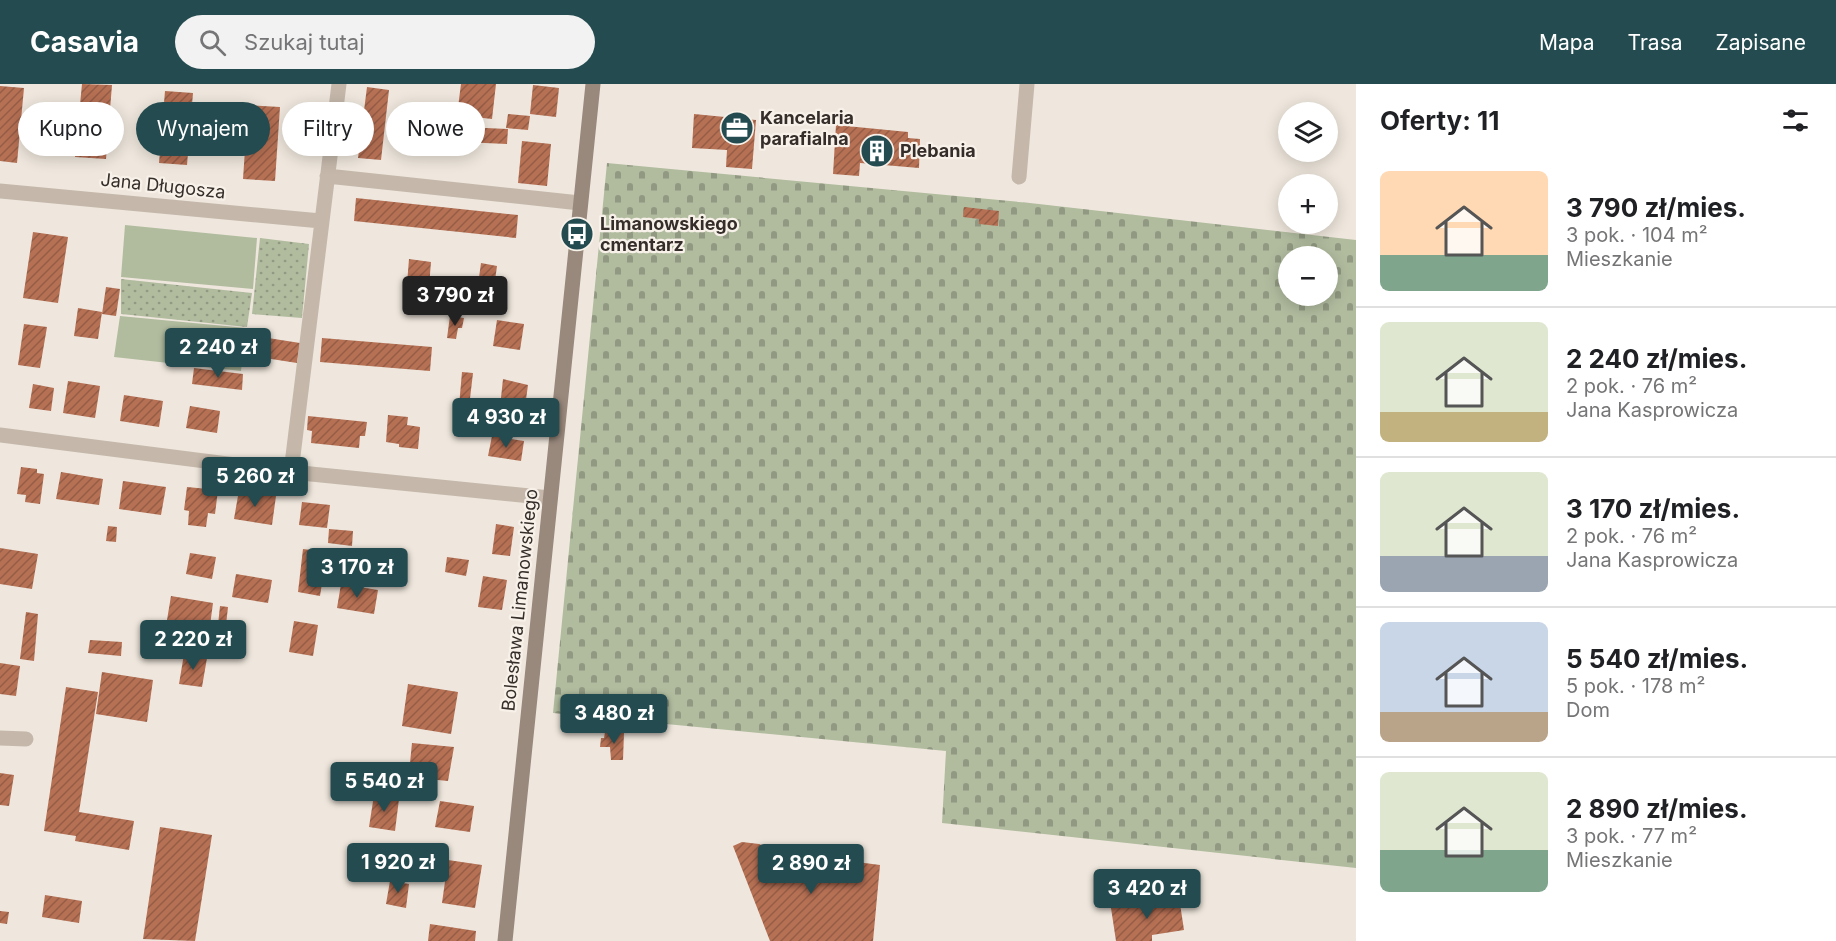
<!DOCTYPE html>
<html lang="pl">
<meta charset="utf-8">
<style>
:root{--surface:#fff;--page:#f2f2f2;--text:#202124;--muted:#757577;--line:#e0e0e0;--accent:#244b50}
body{margin:0;font-family:Inter,sans-serif;background:var(--page);color:var(--text);height:100vh;display:flex;flex-direction:column;font-size:22px;white-space:nowrap}
*{box-sizing:border-box;margin:0}
p{font-size:20px;color:var(--muted)}
.icon{flex:none;width:33px;height:33px;fill:none;stroke:currentColor;stroke-width:2;stroke-linecap:round;stroke-linejoin:round}
.map{position:relative;flex:1;overflow:hidden}
.panel{display:flex;flex-direction:column;background:var(--surface);width:480px}
.panel>*{flex:none}
.hud{position:absolute;left:18px;top:18px;width:570px;height:54px;display:flex;gap:12px}
.fabs{position:absolute;left:1278px;top:18px;display:grid;gap:12px}
.fabs a{display:grid;place-items:center;width:60px;height:60px;border-radius:50%;background:var(--surface);box-shadow:0 3px 15px #0003;font-size:30px}
.price{position:absolute;translate:-50% -51px;padding:0 14px;border-radius:6px;background:var(--accent);color:#fff;font-size:20px;line-height:39px;filter:drop-shadow(0 2px 3px #0008)}
.price::after{content:'';position:absolute;left:50%;top:36px;width:18px;height:14px;margin-left:-9px;background:inherit;clip-path:polygon(0 0,100% 0,50% 100%)}
.price.active{background:#222;color:#fff}
ul{padding:0;list-style:none}
li{display:flex;align-items:center;gap:18px;height:150px;padding:0 24px}
li+li{border-top:2px solid var(--line)}
li span{display:grid;place-items:center;flex:none;width:168px;height:120px;border-radius:9px;color:#555}
li>.icon{margin-inline-start:auto}
span .icon{width:72px;height:72px;fill:#fffc;stroke-width:1}
li b{font-size:26px}
h2{display:flex;justify-content:space-between;align-items:center;height:72px;padding:0 24px;font-size:26px}
.chip{padding:0 21px;border-radius:27px;background:var(--surface);box-shadow:0 3px 15px #0003;font-size:21px;line-height:54px}
.chip.active{background:var(--accent);color:#fff}
header{display:flex;align-items:center;gap:36px;box-sizing:border-box;height:84px;padding:0 30px;background:var(--accent);color:#fff}
header strong{font-size:28px}
nav{display:flex;gap:33px;margin-inline-start:auto;font-size:21px}
.search{width:420px;height:54px;background:var(--page);display:flex;align-items:center;gap:15px;box-sizing:border-box;padding:0 21px;border-radius:33px;color:var(--muted);font-size:22px}
main{display:flex;flex:1;min-height:0}
.map>svg:first-child{display:block}
.green{fill:url(#green-dots)}
.cemetery{fill:url(#cemetery-stones);fill-rule:evenodd}
.pitch{fill:#b1bc9f}
.building{fill:url(#building-hatch)}
.lines{fill:none;stroke-linecap:round;stroke-linejoin:round}
.street{stroke:#c5b8ab;stroke-width:15}
.secondary{stroke:#99887c;stroke-width:15}
.labels{text-anchor:middle;stroke-width:4.5;stroke-linejoin:round;paint-order:stroke}
.poi-label{font-size:18px;font-weight:bold;fill:#342d29;stroke:#f7f1e9;text-anchor:start}
.street-label{font-size:18px;fill:#342d29;stroke:#f7f1e9}
</style>
<header>
<strong>Casavia</strong>
<div class="search"><svg class="icon" aria-label="search" viewBox="0 0 24 24"><circle cx="10" cy="10" r="6"/><path d="M15 15l6 6"/></svg>Szukaj tutaj</div>
<nav><a>Mapa</a><a>Trasa</a><a>Zapisane</a></nav>
</header>
<main>
<div class="map">
<svg width="1356" height="857" viewBox="0 0 1356 857">
<defs>
<pattern id="green-dots" width="8" height="8" patternUnits="userSpaceOnUse" patternTransform="scale(1.5)"><rect width="8" height="8" fill="#b1bc9f"/><path d="M2 2h.1M6 6h.1" fill="none" stroke="#919982" stroke-width="1.8" stroke-linecap="round"/></pattern>
<pattern id="cemetery-stones" width="16" height="16" patternUnits="userSpaceOnUse" patternTransform="scale(1.5)"><rect width="16" height="16" fill="#b1bc9f"/><path d="M2 7V4a2 2 0 0 1 4 0v3zM10 15v-3a2 2 0 0 1 4 0v3z" fill="#919982"/></pattern>
<pattern id="building-hatch" width="6" height="6" patternUnits="userSpaceOnUse" patternTransform="scale(1.5)"><rect width="6" height="6" fill="#b67054"/><path d="M-1 1l2-2M0 6l6-6M5 7l2-2" fill="none" stroke="#955c46"/></pattern>
</defs>
<rect width="100%" height="100%" fill="#efe7dd"/>
<path class="green" d="M260,154l49,6 -7,74 -50,-4z
M121,195l131,14 -5,34 -126,-13z"/>
<path class="cemetery" d="M607,79l423,40 326,37v628l-414,-45 4,-72 -393,-38zM1288,172h40v40h-40z"/>
<path class="pitch" d="M125,141l132,13 -4,51 -132,-12z
M120,232l126,12 -5,43 -127,-14z"/>
<path class="building" d="M82,0l30,1 -6,74 -31,-2z
M461,0h35l-4,35 -35,-4z
M533,1l26,3 -3,29 -26,-3z
M0,2l24,2 -7,75 -17,-2z
M367,3l22,3 -8,70 -23,-2z
M165,7l28,2 -6,72 -28,-2z
M248,21l32,2 -5,74 -32,-2z
M508,30l22,2 -2,14 -22,-2z
M694,30l62,6 -4,49 -26,-2 1,-17 -35,-2z
M836,41l72,7v6l12,1 -1,29 -59,-5 -1,13 -26,-2z
M463,43l45,2 -1,15 -45,-2z
M522,57l29,3 -4,42 -29,-3z
M356,114l162,17 -2,23 -162,-17z
M964,123l35,4 -1,15 -19,-2v-5l-16,-2z
M33,148l35,5 -10,66 -35,-5z
M409,175l22,3 -2,24 -22,-2z
M481,179l16,3 -4,29 -16,-3z
M106,203l14,2 -4,27 -14,-2z
M78,224l24,4 -4,27 -24,-3z
M450,232l14,2 -2,10h-4l-2,11 -9,-1z
M497,236l27,4 -4,26 -27,-4z
M24,240l23,3 -7,41 -22,-3z
M268,254l32,5 -3,20 -32,-5z
M322,254l110,9 -2,24 -110,-9z
M194,284l49,6 -1,16 -50,-6z
M462,288l11,1 -4,34 -10,-1z
M503,295l25,6 -3,22 -10,-1 -2,14 -23,-2 1,-10 21,2 -12,-3z
M68,297l32,5 -5,32 -32,-5z
M33,300l21,4 -3,23 -22,-3z
M124,311l39,6 -4,26 -39,-6z
M190,322l30,5 -3,22 -31,-5z
M388,331l20,2 -1,8 13,2 -2,22 -19,-2v-3l-13,-2z
M308,332l59,6 -2,14h-5l-1,12 -48,-5 1,-12 -5,-1z
M492,352l32,5 -3,20 -33,-5z
M21,383l16,2v4l7,1 -4,30 -15,-2 1,-7 -9,-1z
M61,388l42,7 -4,26 -43,-6z
M123,397l43,6 -5,28 -42,-6z
M187,403l31,3 -3,24 -7,-1 -2,14 -18,-2 1,-14 -5,-1z
M239,406l37,6 -4,29 -38,-6z
M302,418l28,3 -3,23 -28,-3z
M496,440l18,3 -4,29 -18,-2z
M108,442l9,1 -1,15 -10,-1z
M329,445l24,2 -1,15 -24,-3z
M0,464l38,6 -6,35 -32,-5z
M303,465l24,3 -7,44 -22,-4z
M190,469l26,4 -4,22 -26,-5z
M447,473l22,3 -3,16 -21,-4z
M236,490l36,6 -4,23 -36,-6z
M483,492l24,4 -5,30 -24,-3z
M341,500l37,6 -4,24 -37,-6z
M171,512l42,7 -4,30 -43,-7z
M220,522l8,1 -2,18 4,1 -1,10 -12,-2z
M26,528l12,2 -4,47 -14,-2z
M294,537l24,4 -5,31 -24,-4z
M90,556l32,2 -1,14 -33,-3z
M184,570l23,4 -5,29 -23,-3z
M0,579l20,3 -4,30 -16,-2z
M102,588l51,8 -6,42 -51,-8z
M408,600l50,8 -7,42 -49,-8z
M66,603l32,5 -19,120 55,9 -5,29 -54,-9 1,-5 -32,-5z
M605,648l19,1 -1,27h-12l-1,-13h-10l1,-9h3z
M412,659l42,4 -6,34 -20,-2 1,-14 -19,-2z
M0,689l14,2 -5,31 -9,-1z
M374,711l25,4 -4,32 -26,-4z
M440,717l34,5 -4,26 -35,-5z
M160,743l52,8 -17,106 -52,-2z
M742,758l17,2 21,8 100,13 -7,76h-103l-37,-95z
M405,765l36,6 -2,13 -36,-6z
M448,776l34,5 -7,43 -33,-5z
M390,797l19,3 -3,24 -20,-4z
M45,811l37,6 -3,22 -37,-6z
M1179,813l5,33 -32,5v6h-36l-5,-33z
M0,827l9,1 -2,12 -7,-1z
M430,840l46,7 -1,10h-47z"/>
<g class="lines">
<path class="street" d="M327,92l253,27
M1019,93l8,-93
M0,107l321,30
M0,351l291,37 259,26
M291,388l48,-388
M0,654l26,1"/>
<path class="secondary" d="M505,857l88,-857"/>
</g>
<defs>
<symbol id="office-disc" viewBox="-11 -11 22 22"><circle r="9.5" fill="#244b50" stroke="#f7f1e9"/><path d="M-6-3h4V-5.5h4V-3h4V5H-6ZM-1-4.5V-3h2v-1.5ZM-6 0V1H6V0Z" fill="#fff"/></symbol>
<symbol id="building-disc" viewBox="-11 -11 22 22"><circle r="9.5" fill="#244b50" stroke="#f7f1e9"/><path d="M-4-6H4V6H1V3H-1V6H-4ZM-2.5-4.3h1.7v1.8h-1.7ZM.8-4.3h1.7v1.8H.8ZM-2.5-1h1.7V.8h-1.7ZM.8-1h1.7V.8H.8Z" fill="#fff"/></symbol>
<symbol id="bus-disc" viewBox="-11 -11 22 22"><circle r="9.5" fill="#244b50" stroke="#f7f1e9"/><path d="M-5-6H5V4H4V6H2V4H-2V6H-4V4H-5ZM-3.5-4V0h7V-4ZM-3.5 1.2v1.5H-2V1.2ZM2 1.2v1.5H3.5V1.2Z" fill="#fff"/></symbol>
</defs>
<g fill-rule="evenodd">
<use href="#office-disc" x="718" y="25" width="38" height="38"/>
<use href="#building-disc" x="858" y="48" width="38" height="38"/>
<use href="#bus-disc" x="558" y="131" width="38" height="38"/>
</g>
<g class="labels">
<g class="poi-label">
<text x="760" y="40">Kancelaria<tspan x="760" dy="21">parafialna</tspan></text>
<text x="900" y="73">Plebania</text>
<text x="600" y="146">Limanowskiego<tspan x="600" dy="21">cmentarz</tspan></text>
</g>
<g class="street-label">
<text transform="translate(163 102) rotate(6)" y="6">Jana Długosza</text>
<text transform="translate(520 516) rotate(-84)" y="6">Bolesława Limanowskiego</text>
</g>
</g>
</svg>
<div class="fabs">
<a><svg class="icon" aria-label="layers" viewBox="0 0 24 24"><path d="M12 4l9 5-9 5-9-5zM3 14l9 5 9-5"/></svg></a>
<a>+</a>
<a>−</a>
</div>
<b class="price active" style="left:455px;top:243px">3 790 zł</b>
<b class="price" style="left:218px;top:295px">2 240 zł</b>
<b class="price" style="left:506px;top:365px">4 930 zł</b>
<b class="price" style="left:255px;top:424px">5 260 zł</b>
<b class="price" style="left:357px;top:515px">3 170 zł</b>
<b class="price" style="left:193px;top:587px">2 220 zł</b>
<b class="price" style="left:614px;top:661px">3 480 zł</b>
<b class="price" style="left:384px;top:729px">5 540 zł</b>
<b class="price" style="left:398px;top:810px">1 920 zł</b>
<b class="price" style="left:811px;top:811px">2 890 zł</b>
<b class="price" style="left:1147px;top:836px">3 420 zł</b>
<div class="hud">
<a class="chip">Kupno</a>
<a class="chip active">Wynajem</a>
<a class="chip">Filtry</a>
<a class="chip">Nowe</a>
</div>
</div>
<section class="panel">
<h2>Oferty: 11<svg class="icon" aria-label="filters" viewBox="0 0 24 24"><path d="M4 7h16M4 17h16"/><circle cx="9" cy="7" r="2"/><circle cx="15" cy="17" r="2"/></svg></h2>
<ul>
<li><span style="background:linear-gradient(#ffd9b3 70%,#7fa58c 0)"><svg class="icon" aria-label="home" viewBox="0 0 24 24"><path d="M3 11l9-7 9 7M6 9v11h12V9"/></svg></span><div><b>3 790 zł/mies.</b><p>3 pok. · 104 m²</p><p>Mieszkanie</p></div></li>
<li><span style="background:linear-gradient(#dfe7d0 75%,#c2b280 0)"><svg class="icon" aria-label="home" viewBox="0 0 24 24"><path d="M3 11l9-7 9 7M6 9v11h12V9"/></svg></span><div><b>2 240 zł/mies.</b><p>2 pok. · 76 m²</p><p>Jana Kasprowicza</p></div></li>
<li><span style="background:linear-gradient(#dfe7d0 70%,#9aa5b1 0)"><svg class="icon" aria-label="home" viewBox="0 0 24 24"><path d="M3 11l9-7 9 7M6 9v11h12V9"/></svg></span><div><b>3 170 zł/mies.</b><p>2 pok. · 76 m²</p><p>Jana Kasprowicza</p></div></li>
<li><span style="background:linear-gradient(#c9d6e8 75%,#b9a48a 0)"><svg class="icon" aria-label="home" viewBox="0 0 24 24"><path d="M3 11l9-7 9 7M6 9v11h12V9"/></svg></span><div><b>5 540 zł/mies.</b><p>5 pok. · 178 m²</p><p>Dom</p></div></li>
<li><span style="background:linear-gradient(#dfe7d0 65%,#7fa58c 0)"><svg class="icon" aria-label="home" viewBox="0 0 24 24"><path d="M3 11l9-7 9 7M6 9v11h12V9"/></svg></span><div><b>2 890 zł/mies.</b><p>3 pok. · 77 m²</p><p>Mieszkanie</p></div></li>
</ul>
</section>
</main>
